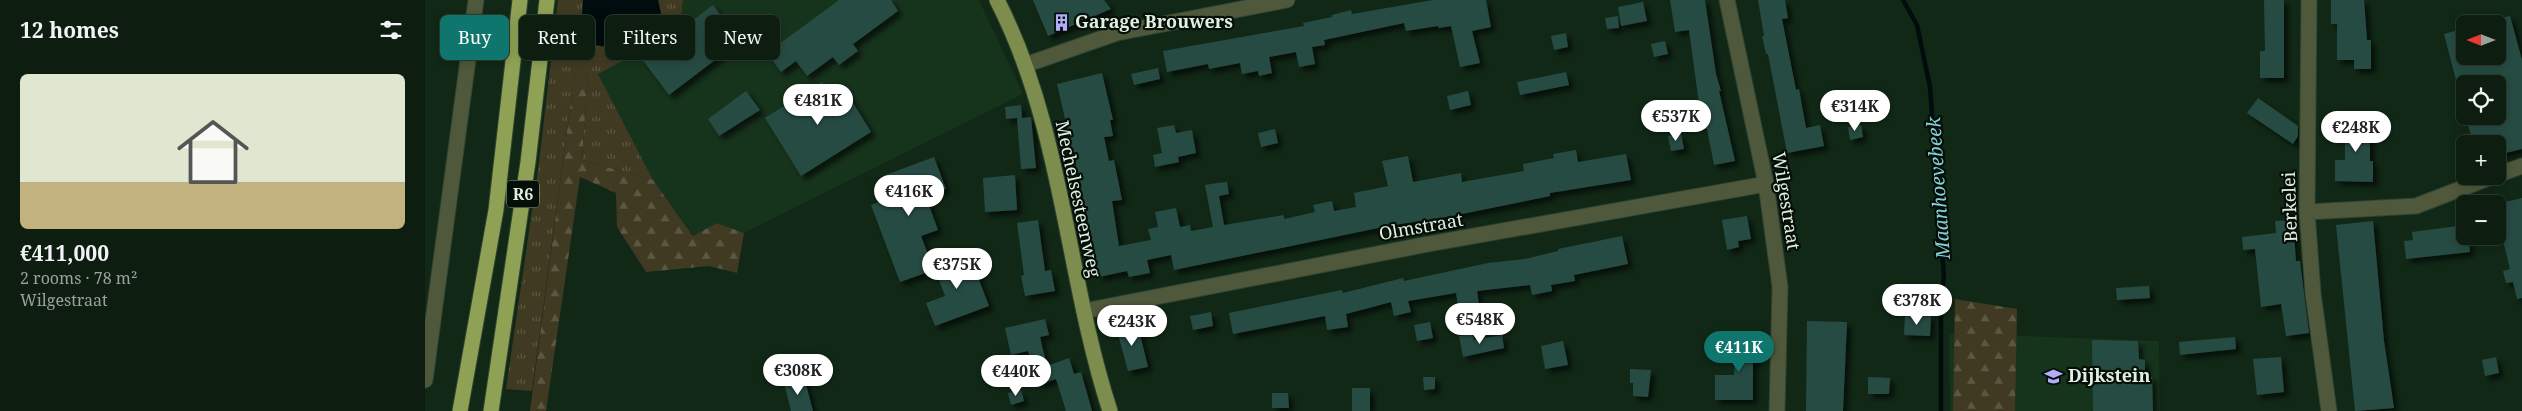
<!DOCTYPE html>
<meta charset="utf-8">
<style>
:root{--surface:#0d1e10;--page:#1b2b1e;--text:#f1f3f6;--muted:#9aa29f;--line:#2d3c30;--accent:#0f766e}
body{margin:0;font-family:"Noto Serif",serif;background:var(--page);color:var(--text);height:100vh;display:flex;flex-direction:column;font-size:19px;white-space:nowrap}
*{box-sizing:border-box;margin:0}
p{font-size:16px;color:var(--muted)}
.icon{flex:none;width:28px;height:28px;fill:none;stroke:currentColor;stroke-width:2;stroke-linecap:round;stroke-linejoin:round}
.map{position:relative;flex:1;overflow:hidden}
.sheet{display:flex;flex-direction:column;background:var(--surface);width:425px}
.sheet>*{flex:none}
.banner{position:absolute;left:15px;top:15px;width:475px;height:45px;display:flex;gap:10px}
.needle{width:32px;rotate:270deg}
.tools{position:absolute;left:2031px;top:15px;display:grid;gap:10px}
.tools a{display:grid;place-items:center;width:50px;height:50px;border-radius:8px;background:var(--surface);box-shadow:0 2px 8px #0003,0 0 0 1px var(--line);font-size:25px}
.price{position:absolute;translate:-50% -42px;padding:0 11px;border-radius:18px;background:#fff;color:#222;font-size:16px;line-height:32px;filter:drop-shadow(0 1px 2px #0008)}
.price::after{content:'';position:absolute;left:50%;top:30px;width:15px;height:11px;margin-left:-8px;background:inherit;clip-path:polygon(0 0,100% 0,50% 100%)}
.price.selected{background:var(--accent);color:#fff}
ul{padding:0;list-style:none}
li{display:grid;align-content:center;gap:10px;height:265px;padding:0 20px}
li span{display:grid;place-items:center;height:155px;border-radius:8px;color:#555}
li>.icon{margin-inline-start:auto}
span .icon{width:90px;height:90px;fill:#fffc;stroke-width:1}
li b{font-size:21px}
h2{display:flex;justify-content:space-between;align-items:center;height:60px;padding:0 20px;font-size:21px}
.pill{padding:0 18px;border-radius:8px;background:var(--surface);box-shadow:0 2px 8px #0003,0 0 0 1px var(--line);font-size:18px;line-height:45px}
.pill.selected{background:var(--accent);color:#fff}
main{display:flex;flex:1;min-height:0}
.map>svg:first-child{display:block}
.built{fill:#16331c}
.grass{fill:url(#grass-tufts)}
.forest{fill:url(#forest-firs)}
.water{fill:#000c0e}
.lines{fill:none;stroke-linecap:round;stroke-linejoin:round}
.stream{stroke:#000c0e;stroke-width:4.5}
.building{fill:#274b43;filter:url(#shadow)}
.minor-casing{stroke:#2e4433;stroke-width:17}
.major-casing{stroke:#2e4433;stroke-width:17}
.highway-casing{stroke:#2e4433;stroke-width:17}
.minor{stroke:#4f583a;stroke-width:15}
.major{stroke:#7c8d4d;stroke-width:15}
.highway{stroke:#8ea154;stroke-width:15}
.labels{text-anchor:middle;stroke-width:4.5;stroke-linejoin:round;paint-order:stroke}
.shield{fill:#050e07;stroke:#9eaca0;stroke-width:1}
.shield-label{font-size:16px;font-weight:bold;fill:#e0efe2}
.poi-label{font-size:18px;font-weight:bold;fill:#e0efe2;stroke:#050e07;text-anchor:start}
.street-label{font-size:18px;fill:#e0efe2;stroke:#050e07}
.water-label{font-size:19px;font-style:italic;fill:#85d0d8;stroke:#050e07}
</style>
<main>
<section class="sheet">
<h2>12 homes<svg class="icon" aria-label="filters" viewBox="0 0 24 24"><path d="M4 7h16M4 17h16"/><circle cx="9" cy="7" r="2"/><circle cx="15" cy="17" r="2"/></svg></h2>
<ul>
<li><span style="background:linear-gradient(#dfe7d0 70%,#c2b280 0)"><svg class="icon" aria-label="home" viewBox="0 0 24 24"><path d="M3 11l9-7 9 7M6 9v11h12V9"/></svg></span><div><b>€411,000</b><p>2 rooms · 78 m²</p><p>Wilgestraat</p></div></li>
</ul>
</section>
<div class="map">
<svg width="2097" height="411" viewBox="0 0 2097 411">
<defs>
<pattern id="grass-tufts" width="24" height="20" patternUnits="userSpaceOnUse" patternTransform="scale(1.25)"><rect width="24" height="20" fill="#413a22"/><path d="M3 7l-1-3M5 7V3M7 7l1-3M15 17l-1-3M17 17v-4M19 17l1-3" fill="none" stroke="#5c5742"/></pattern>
<pattern id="forest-firs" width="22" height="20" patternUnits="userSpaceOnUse" patternTransform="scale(1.25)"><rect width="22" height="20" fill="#413a22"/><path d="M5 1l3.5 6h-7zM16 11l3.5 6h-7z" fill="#5c5742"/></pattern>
<filter id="shadow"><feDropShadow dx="4.5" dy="4.5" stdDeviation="2.5" flood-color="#0009"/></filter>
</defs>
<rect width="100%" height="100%" fill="#112816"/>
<path class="built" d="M258,0h296l44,94 -279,139 -27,-10 -23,13 -41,-56 -56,-107 38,-19 46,-38z
M1524,333l210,8 1,70h-210z"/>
<path class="grass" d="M133,0h25l-1,17 79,-3 -3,-14h25l-2,16 -46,38 -37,20 55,106 -71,-20 6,-87 -13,-2 -43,320 -26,-2 33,-226z"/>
<path class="forest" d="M150,71l13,2 -6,87 71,20 40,56 24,-13 27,10 -7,40 -28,-7 -63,6 -29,-45 -1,-34 -36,-16 -34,234h-16z
M1530,299l62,10 -2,102h-62z"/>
<path class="water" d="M158,0h75l3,14 -20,28 -26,6 -22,-3 -11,-28z"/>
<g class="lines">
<path class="stream" d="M1478,0l14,25 13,62 14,190 -3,22v112"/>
</g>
<path class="building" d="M414,0h52l7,11 -45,33 5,7 -19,14 -6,-8 -26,19 -11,-15 -15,11 -14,-19z
M608,0h71l7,9 -63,27z
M1008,0h53l5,27 -19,4 8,32 -20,4 -9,-41 -12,2 -1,-2 -32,5 -2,-8 -80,17 1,5 -13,2 3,17 -16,3 -3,-15 -27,5 3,16 -13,3 -1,-5 -16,3 -2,-11 -31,6 -1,-5 -41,8 -4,-21 141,-25 -1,-3 29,-6v-2l19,-5 1,4z
M1245,0h35l11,74 5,17h-2l16,70 -21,4 -7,-36h-3l-4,-18 -11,-81 -14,2z
M1333,0h27l3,18 -6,1 14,71 3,-1 7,39 14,-3 4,21 -37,7 -19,-99h-2l-4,-18h2z
M1839,0h20v78h-24v-27h5z
M1906,0h33l3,40h4v29h-17v-9h-17v-36h-6z
M1218,2l4,19 -26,5 -3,-19z
M288,5l27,36 -71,54 -27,-36z
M1193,16l1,12 -12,1 -2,-11z
M2085,16l12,44v89l-25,6v-11h-24l-7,-28h31v-32h-40l-13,-50 21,-6v28h32v-37z
M1141,33l2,14 -14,3 -3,-14z
M1240,41l3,13 -14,3 -3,-13z
M733,68l2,11 -26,6 -3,-11z
M1141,72l3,13 -49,10 -3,-13z
M677,73l11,47h-3l3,16 -9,1 5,24 5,-1 8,40 -10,1 7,45 32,-6 -3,-11 10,-2 -3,-15 21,-4 4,19 10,-2 1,6 22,-4 -8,-42 12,-2 10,-1 2,12 -10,2 5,29 60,-10v4l31,-7 -2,-7 19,-4 2,10 22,-4 -2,-14 34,-7 -6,-25 26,-5 5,26 48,-9 1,9 62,-11 -1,-7 31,-6 -1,-4 23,-4 2,12 48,-8 5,26 -81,13v3l-98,20 -64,10 -214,44 -3,-15 -24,5 3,13 -21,4 -2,-6 -28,6 -17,-85 -25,-108z
M397,82l7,11 13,-8 29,47 -70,44 -36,-58z
M321,91l14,19 -41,26 -11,-17z
M1043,91l3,14 -21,5 -3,-14z
M1833,98l40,28v10l-5,8 -46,-31z
M596,105l1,13 9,-1 5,51 -15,1 -4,-51 -11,1 -1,-12z
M1920,119h25v42h3v21l-38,-1v-21h10z
M749,125l2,8 16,-3 4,23 -18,4 1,5 -24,5 -2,-12 9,-2 -5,-25z
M1436,125l2,12 -13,3 -2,-13z
M850,129l3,14 -17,4 -3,-14z
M1256,133l3,16 -13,2 -3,-15z
M509,157l12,32 -20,8 12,33 -17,6 13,34 -34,12 -29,-77 20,-8 -8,-21z
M590,175l2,35 -32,2 -2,-34z
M2097,198v100l-5,1 -4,-17 -7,1 -3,-12 7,-2 -13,-53v-12z
M1322,216l4,23 -13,2 1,6 -12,3 -5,-30z
M613,220l7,51 6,-1 4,21 -30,5 -4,-20 3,-1 -7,-52z
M1868,220l3,41h4l9,72 -23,3 -5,-32 -20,3 -6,-58 -12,1 -1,-13 34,-4 -1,-12z
M1948,221l11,120 10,67 -39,3 -19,-186z
M2033,226l1,9 9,1 2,16 -64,7 -2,-18 9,-1 -1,-8z
M1197,236l6,28 -54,11 1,6 -24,4 1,6 -20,4 -2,-10 -53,6 2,14 -20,4 -3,-16 -48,8 3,11 -17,4 -3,-14 -45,12 2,13 -21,3 -2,-14 -92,18 -4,-21 93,-19 20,-4 1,3 60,-15 1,3 84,-18 37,-4 33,-8v-2z
M543,251l21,55 -54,20 -9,-23 19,-7 -12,-32z
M1724,286l1,12 -33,2 -1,-12z
M786,312l2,14 -20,4 -3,-14z
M1480,315l26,1 -1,20 -26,-1z
M620,319l4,16 -9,2 7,29 22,-8 5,16 7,-2 11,39h-26l-10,-32 -18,6 -10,-34 -17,4 -6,-27z
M1382,321l40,1 -4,89h-37z
M712,322l11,45 -20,4 -12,-44z
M1005,322l3,16 -16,3 -3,-16z
M1047,334l2,6 28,-5 2,13 -41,9 -4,-21z
M1810,337l1,12 -56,6 -1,-13z
M1310,338l22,1v24h-4v37h-38v-25h19z
M1667,340l46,1 1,18 6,1v17h7l1,34h-60z
M1138,341l5,24 -23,4 -4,-23z
M1856,357l3,35 -27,3 -4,-36z
M2071,357l3,16 -14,3 -3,-16z
M1205,369l21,1 -3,27 -15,-1v-13h-3z
M379,377l9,34h-22l-7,-28z
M998,377h12v12l-11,1z
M1443,377l22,1 -1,16h-21z
M927,388h18v23h-18z
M596,390l3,11 -13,4 -3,-12z
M847,393h16l1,15h-17z"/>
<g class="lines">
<defs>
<path id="minor" d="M1302,0l39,184 14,103 -3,124
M1884,0l-2,212 6,81 16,118
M600,65l92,-32 170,-33
M2072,175l25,-9
M1882,212l109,-6 78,-30
M659,311l339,-66 343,-61
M0,380l51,-380"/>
<path id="major" d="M572,0c66,128 69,276 113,411"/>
<path id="highway" d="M35,411l36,-201 24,-210
M66,411l37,-249 19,-162"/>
</defs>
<use href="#minor" class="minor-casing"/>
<use href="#major" class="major-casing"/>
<use href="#highway" class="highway-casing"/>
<use href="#minor" class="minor"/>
<use href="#major" class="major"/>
<use href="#highway" class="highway"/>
</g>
<defs>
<symbol id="building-bare" viewBox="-9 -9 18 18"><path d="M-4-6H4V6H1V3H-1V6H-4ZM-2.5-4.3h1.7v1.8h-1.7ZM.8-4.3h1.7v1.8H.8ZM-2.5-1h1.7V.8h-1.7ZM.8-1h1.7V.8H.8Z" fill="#b3adf9" stroke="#050e07" stroke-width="2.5" paint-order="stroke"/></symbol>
<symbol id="school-bare" viewBox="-9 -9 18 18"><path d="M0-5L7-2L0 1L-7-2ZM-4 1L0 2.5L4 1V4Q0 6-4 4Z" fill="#b3adf9" stroke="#050e07" stroke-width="2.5" paint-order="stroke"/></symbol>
</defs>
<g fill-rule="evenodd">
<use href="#building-bare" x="624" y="10" width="25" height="25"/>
<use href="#school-bare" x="1616" y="364" width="25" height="25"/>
</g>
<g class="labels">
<rect class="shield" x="82" y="180.5" width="32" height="27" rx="4"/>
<g class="shield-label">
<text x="98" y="200">R6</text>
</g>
<g class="poi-label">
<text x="650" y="28">Garage Brouwers</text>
<text x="1643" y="382">Dijkstein</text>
</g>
<g class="street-label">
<text transform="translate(653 199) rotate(78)" y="6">Mechelsesteenweg</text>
<text transform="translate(1361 201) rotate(81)" y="6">Wilgestraat</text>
<text transform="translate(1865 207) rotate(-92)" y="6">Berkelei</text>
<text transform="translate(996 227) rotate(-10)" y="6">Olmstraat</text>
</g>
<g class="water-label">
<text transform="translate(1513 188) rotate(-94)" y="7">Maanhoevebeek</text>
</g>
</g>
</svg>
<div class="tools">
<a><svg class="needle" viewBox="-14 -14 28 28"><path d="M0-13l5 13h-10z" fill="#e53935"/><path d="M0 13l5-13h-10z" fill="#9aa29f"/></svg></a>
<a><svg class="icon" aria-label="locate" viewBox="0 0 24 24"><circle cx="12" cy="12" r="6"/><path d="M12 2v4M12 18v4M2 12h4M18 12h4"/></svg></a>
<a>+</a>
<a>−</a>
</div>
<b class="price" style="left:393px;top:126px">€481K</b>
<b class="price" style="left:1430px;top:132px">€314K</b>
<b class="price" style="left:1251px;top:142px">€537K</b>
<b class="price" style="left:1931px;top:153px">€248K</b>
<b class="price" style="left:484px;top:217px">€416K</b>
<b class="price" style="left:532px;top:290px">€375K</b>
<b class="price" style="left:1492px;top:326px">€378K</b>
<b class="price" style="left:1055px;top:345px">€548K</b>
<b class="price" style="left:707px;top:347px">€243K</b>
<b class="price selected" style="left:1314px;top:373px">€411K</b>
<b class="price" style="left:373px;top:396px">€308K</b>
<b class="price" style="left:591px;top:397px">€440K</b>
<div class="banner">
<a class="pill selected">Buy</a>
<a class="pill">Rent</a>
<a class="pill">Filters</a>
<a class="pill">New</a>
</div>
</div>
</main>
